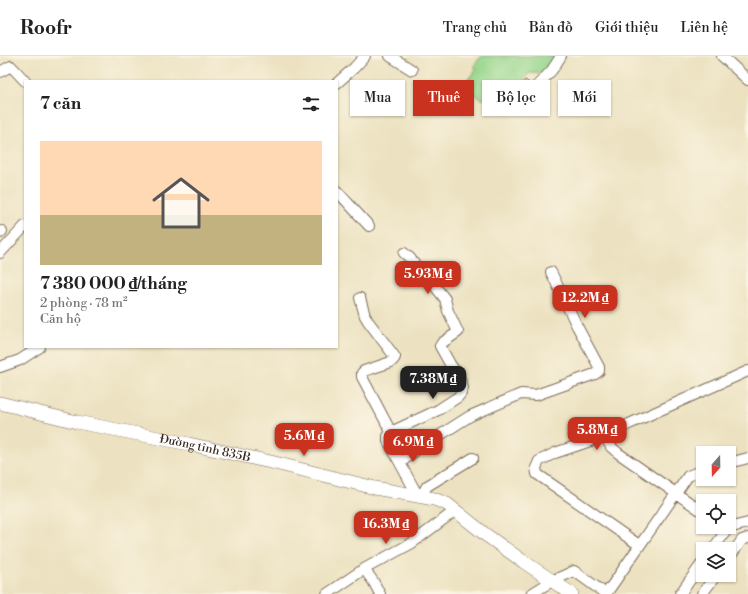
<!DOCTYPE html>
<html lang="vi">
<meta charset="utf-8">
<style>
:root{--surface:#fff;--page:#f2f2f2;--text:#222;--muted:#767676;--line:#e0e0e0;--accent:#c8321e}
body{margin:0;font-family:"Libre Bodoni",serif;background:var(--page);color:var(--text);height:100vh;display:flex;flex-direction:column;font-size:15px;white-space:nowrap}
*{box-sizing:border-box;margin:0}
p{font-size:13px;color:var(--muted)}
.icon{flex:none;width:22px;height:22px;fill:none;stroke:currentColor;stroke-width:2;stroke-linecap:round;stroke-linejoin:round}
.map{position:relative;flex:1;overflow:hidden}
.side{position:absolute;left:24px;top:24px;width:314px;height:268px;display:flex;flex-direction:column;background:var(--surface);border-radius:0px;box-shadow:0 1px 3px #0004}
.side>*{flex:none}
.guide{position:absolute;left:350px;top:24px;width:338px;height:36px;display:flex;gap:8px}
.needle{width:26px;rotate:200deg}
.controls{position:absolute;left:696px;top:390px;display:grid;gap:8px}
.controls a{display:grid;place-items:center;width:40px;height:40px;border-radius:0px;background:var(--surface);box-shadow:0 1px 3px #0004;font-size:20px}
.price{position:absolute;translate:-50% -34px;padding:0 9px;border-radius:8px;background:var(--accent);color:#fff;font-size:13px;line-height:26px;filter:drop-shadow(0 1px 2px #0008)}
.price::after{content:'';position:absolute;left:50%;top:24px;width:12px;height:9px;margin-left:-6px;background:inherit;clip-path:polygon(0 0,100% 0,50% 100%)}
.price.on{background:#222;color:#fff}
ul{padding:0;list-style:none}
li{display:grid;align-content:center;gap:8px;height:212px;padding:0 16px}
li span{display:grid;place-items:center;height:124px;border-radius:0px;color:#555}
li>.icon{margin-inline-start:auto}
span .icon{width:72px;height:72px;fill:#fffc;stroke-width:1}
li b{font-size:17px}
h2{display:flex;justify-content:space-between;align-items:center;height:48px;padding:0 16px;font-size:17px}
.tag{padding:0 14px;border-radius:0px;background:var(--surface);box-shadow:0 1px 3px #0004;font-size:14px;line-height:36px}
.tag.on{background:var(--accent);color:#fff}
header{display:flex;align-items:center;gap:24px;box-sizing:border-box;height:56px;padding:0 20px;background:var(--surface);border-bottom:1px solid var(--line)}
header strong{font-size:19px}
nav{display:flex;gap:22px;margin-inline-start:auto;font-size:14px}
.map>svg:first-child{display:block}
.green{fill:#95d68c;stroke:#688055}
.building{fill:#dfa4bb}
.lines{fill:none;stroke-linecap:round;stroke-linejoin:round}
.minor-casing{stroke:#796a57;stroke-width:12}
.major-casing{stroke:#796a57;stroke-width:14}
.minor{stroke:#fff;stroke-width:10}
.major{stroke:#fff;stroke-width:13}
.labels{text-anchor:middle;stroke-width:3;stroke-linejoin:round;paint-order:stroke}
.street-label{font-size:12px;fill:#3b2a1e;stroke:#fcf5e5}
</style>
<header>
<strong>Roofr</strong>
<nav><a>Trang chủ</a><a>Bản đồ</a><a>Giới thiệu</a><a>Liên hệ</a></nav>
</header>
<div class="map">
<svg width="748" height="538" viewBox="0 0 748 538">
<rect width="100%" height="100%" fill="#fcf5e5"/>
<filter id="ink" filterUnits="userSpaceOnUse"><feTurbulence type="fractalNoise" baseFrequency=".025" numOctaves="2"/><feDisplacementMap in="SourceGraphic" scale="8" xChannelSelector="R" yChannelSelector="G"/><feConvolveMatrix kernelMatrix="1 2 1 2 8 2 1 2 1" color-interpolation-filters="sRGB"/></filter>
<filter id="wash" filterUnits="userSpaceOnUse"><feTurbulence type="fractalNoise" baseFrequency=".012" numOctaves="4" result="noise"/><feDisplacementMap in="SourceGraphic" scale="16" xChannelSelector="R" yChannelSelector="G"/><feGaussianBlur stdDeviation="0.9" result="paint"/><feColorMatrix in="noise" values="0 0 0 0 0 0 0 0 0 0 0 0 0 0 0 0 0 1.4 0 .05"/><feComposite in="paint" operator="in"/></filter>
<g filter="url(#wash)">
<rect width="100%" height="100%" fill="#ece2c1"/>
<path class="green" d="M482,0h77l-13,18 -17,-1 -17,26 -18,-13 -11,14 -20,-14 13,-17 -2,-4z"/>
<g id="blocks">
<path class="building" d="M525,24l6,4 -1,4 3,4 -5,8 -12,-8z"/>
</g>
</g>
<g filter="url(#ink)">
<use href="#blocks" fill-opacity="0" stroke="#796a57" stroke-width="1"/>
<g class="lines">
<defs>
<path id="minor" d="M390,0l22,14
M722,0l26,24
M0,16l11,-6 14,15
M337,27l17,-15 11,-12
M536,31l16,-17 9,-14
M337,135l32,35
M0,177l2,-2
M0,197l25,-27
M404,197l6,5 13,18 6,6 5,3 11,14 3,12 10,21 -16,11 -2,3 10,18 9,13 4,11 -2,5 -3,4 -20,13 -47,22 -3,4v5l30,55
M360,242l5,18 3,5 27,36 -1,2 -3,3 -27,9 -2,2v4l29,55
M0,311l20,-7 20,-13
M605,380l6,11 7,6 85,59
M400,407l15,-12 55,-35 51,-22 15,1 59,-21 4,-3v-4l-22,-41 -26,-54
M729,407l19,-5
M424,441v-6l3,-5 46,-28
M639,489l-102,-71 -1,-6 3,-7 16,-8 50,-17 24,-12 119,-53
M713,493l15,-21 20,-5
M729,502l13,-18 6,-2
M364,513l9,12 7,13
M327,538l37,-25 48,-26 44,-33
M531,538l21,-13 22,-10 32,23
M606,538l82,-118 15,-6
M680,538l23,-32
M702,538l14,-19"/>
<g id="major">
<path id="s1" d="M0,347l77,19 112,22 86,19 100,25 59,11 13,5 39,31 38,27 48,32"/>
</g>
</defs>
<use href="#minor" class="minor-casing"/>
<use href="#major" class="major-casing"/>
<use href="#minor" class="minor"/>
<use href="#major" class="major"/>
</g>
</g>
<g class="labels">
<g class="street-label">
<text dy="4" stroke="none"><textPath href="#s1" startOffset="210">Đường tỉnh 835B</textPath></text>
</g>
</g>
</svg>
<div class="controls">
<a><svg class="needle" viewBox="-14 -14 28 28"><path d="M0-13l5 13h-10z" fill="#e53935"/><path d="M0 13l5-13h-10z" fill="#767676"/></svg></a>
<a><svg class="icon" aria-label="locate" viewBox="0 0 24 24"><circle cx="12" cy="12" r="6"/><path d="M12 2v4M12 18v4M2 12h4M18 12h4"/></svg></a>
<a><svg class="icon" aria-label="layers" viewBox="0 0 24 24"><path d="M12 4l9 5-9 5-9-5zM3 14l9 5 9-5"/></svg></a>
</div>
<b class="price" style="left:428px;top:239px">5.93M ₫</b>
<b class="price" style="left:585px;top:263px">12.2M ₫</b>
<b class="price on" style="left:433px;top:344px">7.38M ₫</b>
<b class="price" style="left:597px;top:395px">5.8M ₫</b>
<b class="price" style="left:304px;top:401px">5.6M ₫</b>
<b class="price" style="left:413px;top:407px">6.9M ₫</b>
<b class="price" style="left:386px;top:489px">16.3M ₫</b>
<div class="guide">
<a class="tag">Mua</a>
<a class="tag on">Thuê</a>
<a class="tag">Bộ lọc</a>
<a class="tag">Mới</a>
</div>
<section class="side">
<h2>7 căn<svg class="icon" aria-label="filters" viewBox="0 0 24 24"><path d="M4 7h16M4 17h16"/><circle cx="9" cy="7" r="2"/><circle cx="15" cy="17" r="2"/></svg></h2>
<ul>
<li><span style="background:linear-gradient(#ffd9b3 60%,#c2b280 0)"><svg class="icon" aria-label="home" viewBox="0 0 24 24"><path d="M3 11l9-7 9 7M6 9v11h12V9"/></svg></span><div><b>7 380 000 ₫/tháng</b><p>2 phòng · 78 m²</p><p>Căn hộ</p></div></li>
</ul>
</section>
</div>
